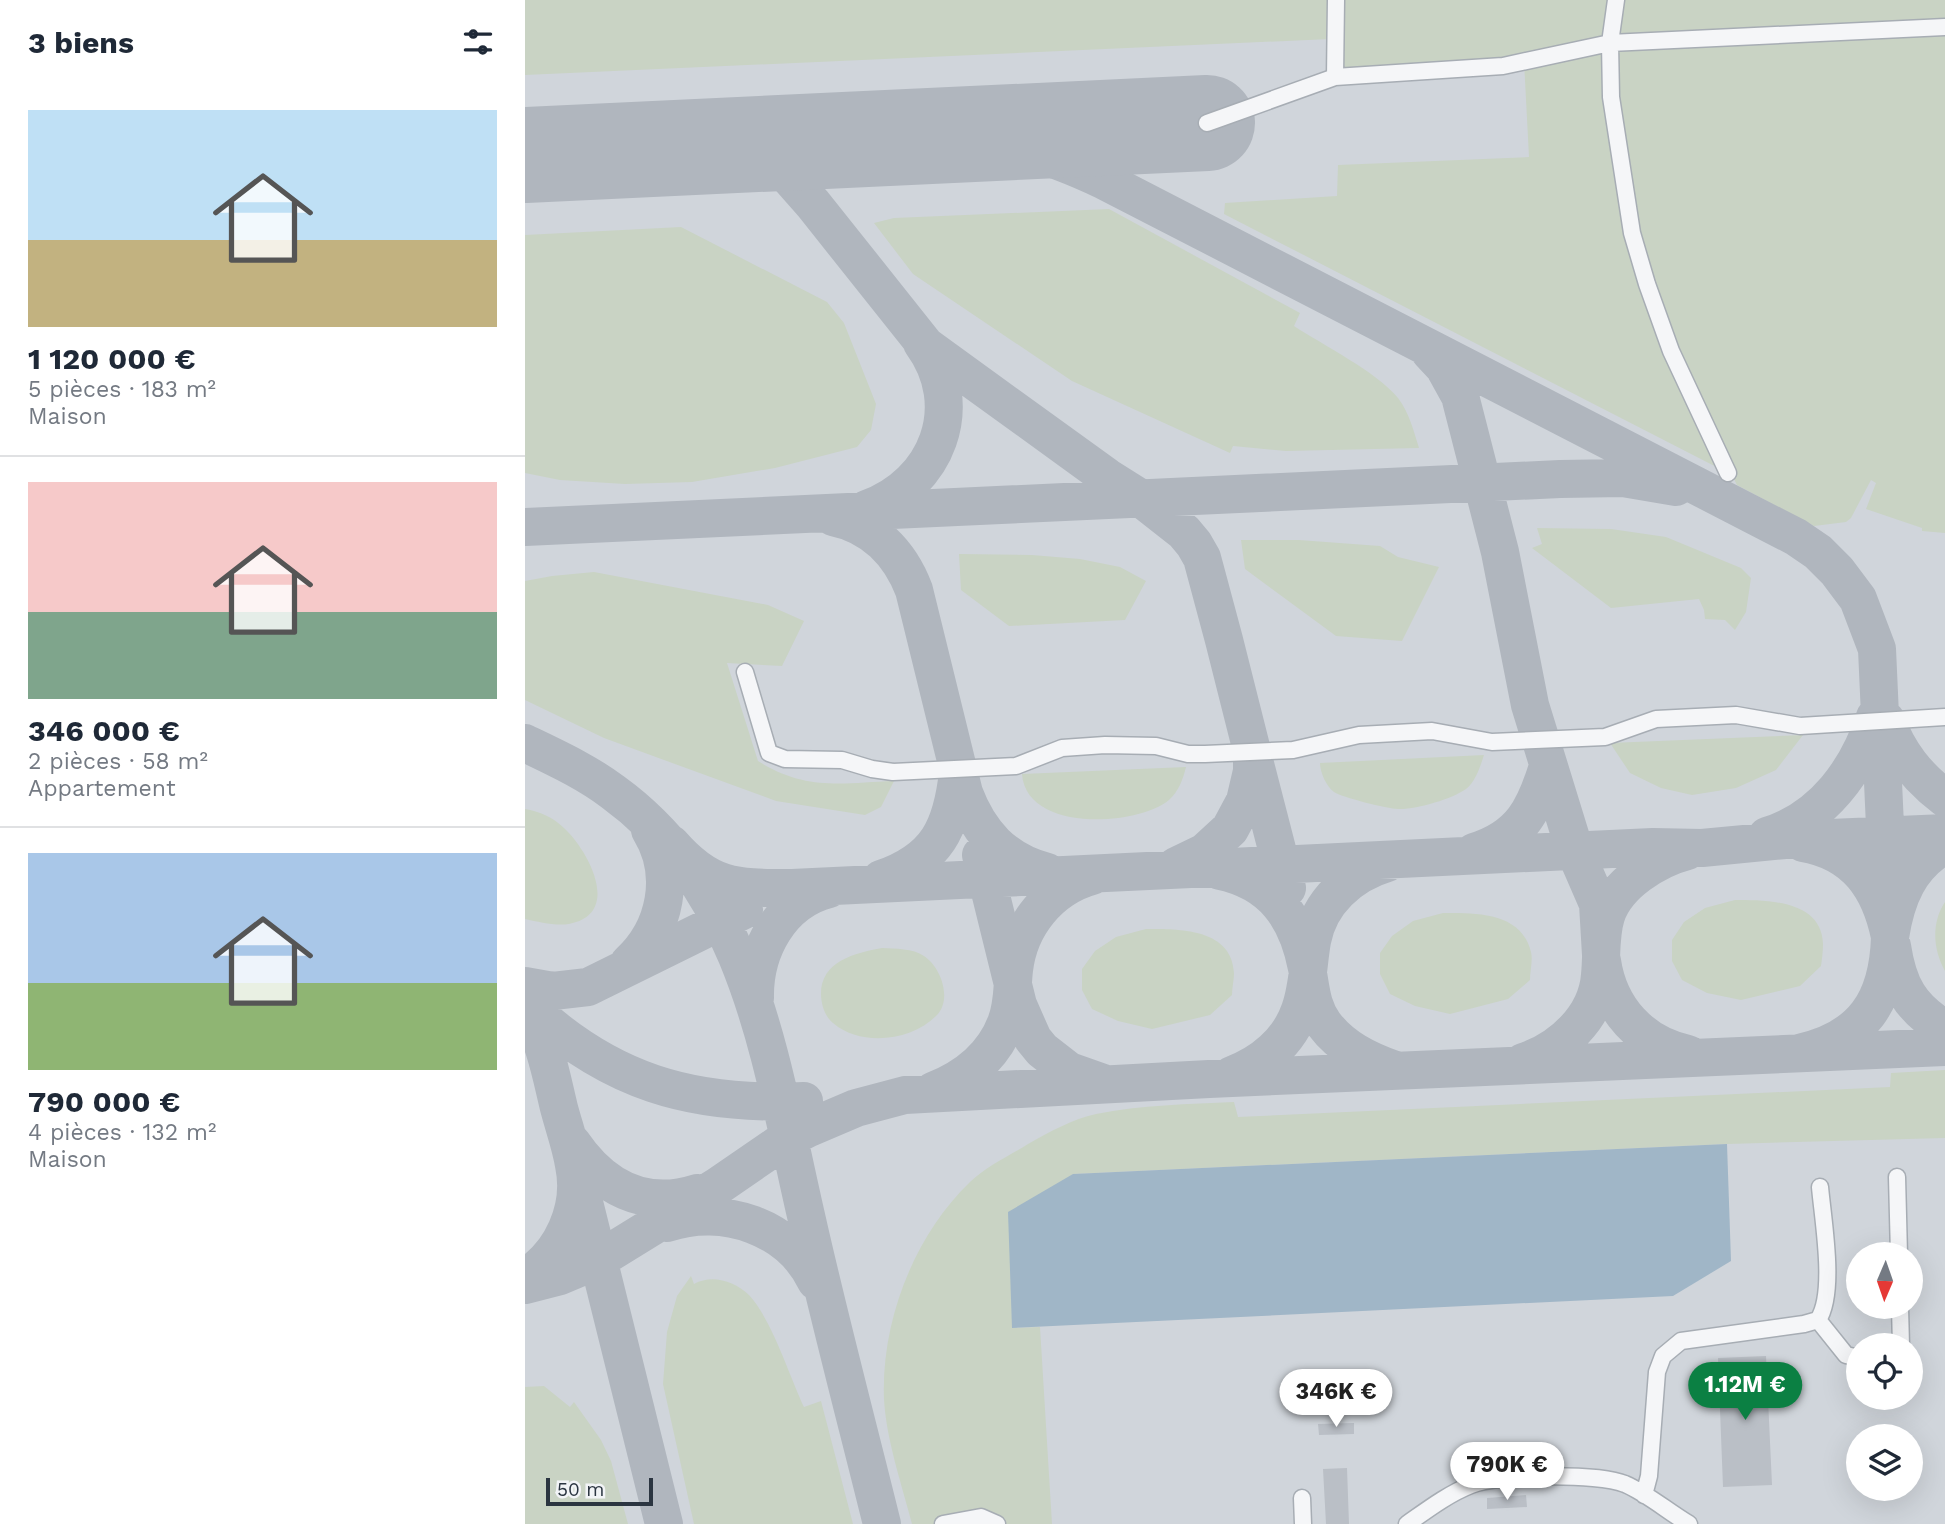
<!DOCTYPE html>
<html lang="fr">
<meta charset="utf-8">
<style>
:root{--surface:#fff;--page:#f6f6f7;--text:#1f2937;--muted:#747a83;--line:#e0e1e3;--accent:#0b8043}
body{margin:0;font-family:"Work Sans",sans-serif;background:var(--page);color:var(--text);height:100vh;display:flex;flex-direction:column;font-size:26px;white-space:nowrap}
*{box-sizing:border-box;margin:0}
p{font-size:23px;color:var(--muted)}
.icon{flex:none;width:38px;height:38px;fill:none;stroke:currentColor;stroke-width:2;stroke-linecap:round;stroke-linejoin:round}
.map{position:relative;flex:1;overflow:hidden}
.panel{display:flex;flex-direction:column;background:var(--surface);width:525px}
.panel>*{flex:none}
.needle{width:46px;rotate:182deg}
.buttons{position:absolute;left:1321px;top:1242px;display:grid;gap:14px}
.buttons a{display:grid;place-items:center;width:77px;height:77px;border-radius:50%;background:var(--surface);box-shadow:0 7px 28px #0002;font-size:35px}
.scale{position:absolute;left:21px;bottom:18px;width:107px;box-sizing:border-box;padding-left:7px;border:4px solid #2b3541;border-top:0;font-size:19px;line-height:24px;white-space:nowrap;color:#2b3541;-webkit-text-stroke:5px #f2f4f7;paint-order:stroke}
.price{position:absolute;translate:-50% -60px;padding:0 16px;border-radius:24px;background:#fff;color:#222;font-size:23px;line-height:46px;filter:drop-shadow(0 2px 4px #0008)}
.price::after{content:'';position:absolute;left:50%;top:42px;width:21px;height:16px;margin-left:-10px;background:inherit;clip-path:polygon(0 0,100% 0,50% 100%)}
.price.active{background:var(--accent);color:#fff}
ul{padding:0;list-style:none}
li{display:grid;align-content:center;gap:14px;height:371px;padding:0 28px}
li+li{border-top:2px solid var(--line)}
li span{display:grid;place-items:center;height:217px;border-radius:0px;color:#555}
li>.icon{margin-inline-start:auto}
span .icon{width:126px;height:126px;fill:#fffc;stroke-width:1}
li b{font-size:30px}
h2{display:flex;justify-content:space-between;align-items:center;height:84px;padding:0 28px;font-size:30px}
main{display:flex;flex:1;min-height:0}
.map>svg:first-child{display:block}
.built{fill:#d0d5db;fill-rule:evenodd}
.green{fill:#c9d3c4}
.water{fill:#a0b6c7}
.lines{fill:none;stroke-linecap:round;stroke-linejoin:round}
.taxiway{stroke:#b0b6be;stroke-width:38}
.runway{stroke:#b0b6be;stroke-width:96}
.building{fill:#babfc6}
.minor-casing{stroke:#a7adb4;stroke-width:19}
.minor{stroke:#f5f6f8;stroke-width:16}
</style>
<main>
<section class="panel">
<h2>3 biens<svg class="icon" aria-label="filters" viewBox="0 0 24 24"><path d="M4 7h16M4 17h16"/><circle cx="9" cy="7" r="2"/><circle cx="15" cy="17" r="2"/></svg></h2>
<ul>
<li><span style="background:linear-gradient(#bfe0f5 60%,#c2b280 0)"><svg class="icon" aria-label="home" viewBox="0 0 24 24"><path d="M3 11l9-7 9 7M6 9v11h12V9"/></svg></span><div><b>1 120 000 €</b><p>5 pièces · 183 m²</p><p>Maison</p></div></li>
<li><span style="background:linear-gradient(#f6c9c9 60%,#7fa58c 0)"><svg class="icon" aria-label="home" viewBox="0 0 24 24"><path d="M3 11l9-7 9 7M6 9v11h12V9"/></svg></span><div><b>346 000 €</b><p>2 pièces · 58 m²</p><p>Appartement</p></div></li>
<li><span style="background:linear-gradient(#a9c7e8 60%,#8fb573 0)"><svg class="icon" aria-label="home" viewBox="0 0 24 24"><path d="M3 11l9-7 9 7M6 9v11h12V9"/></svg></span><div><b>790 000 €</b><p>4 pièces · 132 m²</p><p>Maison</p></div></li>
</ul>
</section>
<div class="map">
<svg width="1420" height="1524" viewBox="0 0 1420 1524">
<rect width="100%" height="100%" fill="#e2e6ea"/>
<path class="built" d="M0,0h1420v1524h-1420zM1334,1255h52v52h-52zM1334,1346h52v52h-52zM1334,1437h52v52h-52z"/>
<path class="green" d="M0,0h1420v533l-23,-2v-3l-56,-19 10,-26 -5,-3 -20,38 -5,4 -32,4 -77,-41 -5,-10 -508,-261 1,-11 112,-7 1,-31 191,-8 -5,-96 -191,9 -3,-31 -805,36z
M584,209l191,104 -6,13c29,19 83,46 104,72 11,14 16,34 21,50l-133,3 -53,-5 -3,7 -158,-72 -159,-107 -39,-51 20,-5z
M156,227l146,75 17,21 32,81 -5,26 -14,17 -82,21 -83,14 -67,2 -65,-4 -35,-7v-238z
M1012,528l74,1 55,8 75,31 10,10 -5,34 -11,18 -10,-10 -20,-1 -1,-9 -5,-11 -88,9 -79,-60 10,-4z
M716,540h58l81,6 18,11 41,10 -37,74 -66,-5 -91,-67z
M434,554l73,1 48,4 40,8 26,14 -21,39 -116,6 -48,-36z
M69,572l174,33 36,16 -22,45 -55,-3 31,98c48,30 83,22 136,20l-13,26 -16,8 -89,-14 -172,-63 -79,-38v-119l27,-5z
M1278,735l-27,35 -40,18 -44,7 -31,-7 -31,-15 -20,-30z
M959,755c-4,12 -8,26 -18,34 -14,10 -51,21 -68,20 -10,0 -57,-12 -64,-17 -8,-6 -14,-20 -14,-29z
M661,767c-3,12 -7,24 -17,33 -33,27 -143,32 -147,-26z
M0,809c14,2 29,9 39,19 24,22 59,86 5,96 -14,2 -30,-2 -44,-5z
M1210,900c32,0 87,0 88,44 0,7 -1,15 -2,22l-21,20 -59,14 -34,-7 -25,-13 -10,-19v-21l12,-18 21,-14z
M1420,902v69c-12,-21 -14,-48 0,-69z
M918,913c34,0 78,-1 88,39 2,8 -1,19 -1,28l-22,19 -58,15 -35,-8 -25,-12 -10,-20v-21l12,-17 21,-15z
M621,929c32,0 86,-1 88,44 0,7 -2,15 -2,22l-22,20 -58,14 -34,-8 -26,-12 -10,-19v-21l13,-18 21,-14z
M357,948c13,1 31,0 42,8 17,11 29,44 12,60 -25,25 -75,31 -103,7 -8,-6 -12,-19 -12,-29 0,-33 34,-41 61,-46z
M1420,1070v68l-218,6 -654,30 -61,154 28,-1 12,197h-140c-10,-39 -26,-85 -28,-125 -3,-78 30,-163 86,-217 17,-16 39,-26 58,-38 21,-12 45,-25 68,-30 45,-9 93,-10 138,-12l4,15 652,-30 1,-14z
M166,1276l3,8c18,-10 40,-3 55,11 22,23 41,82 55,112l17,-6 32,123h-159l-31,-140 4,-52 10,-36z
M19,1386l26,21 4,-5 27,38 10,21 17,63h-103v-137z"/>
<path class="water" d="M1202,1144l4,117 -58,35 -661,32 -4,-116 65,-38z"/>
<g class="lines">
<path class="taxiway" d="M403,137c71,2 113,14 177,44l691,356 22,15 19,19 21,28 19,50 13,288c-2,64 -27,102 -91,116
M180,146l42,6 20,8 16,10 30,34 113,142 181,131 35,22 42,33 10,12 8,14 22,82 28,111v20l-7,30 -15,28 -25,23 -29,14
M905,352l14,15 16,29 40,156 30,153 45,146 23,53 3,51
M342,509c70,-25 101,-103 55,-166
M308,517c40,8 67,36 81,73l50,203c15,40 40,68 83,79
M0,527l1035,-48 63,-1 53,9
M1361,720c12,33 31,57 59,78
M0,743c31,15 60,28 88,49 138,100 158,274 194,428 23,102 50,203 75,304
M730,764l32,124
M1242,836c56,-17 91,-66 108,-119
M1278,843c53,9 77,45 87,94 6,-39 19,-72 55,-92
M146,844c39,45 65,44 121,44l861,-41 49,1 83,-8 160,-7
M949,852c47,-14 61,-43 74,-86
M456,855l37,150 15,34 9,11 27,21 34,12
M695,871c53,11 77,46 87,97 4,20 4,38 17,56 18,24 43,36 71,46
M356,879c56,-19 71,-51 77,-107
M1367,946c6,40 18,62 53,83
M1077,961c7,48 39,83 86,93
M104,963c37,-34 48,-89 21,-133
M0,986l28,5 35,-4 156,-77
M230,998c-1,-47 25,-97 74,-109
M0,1003c83,79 166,103 279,98
M998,1062c38,-12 74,-45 77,-87 2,-20 0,-40 6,-59 10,-32 50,-57 81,-65
M707,1075c30,-11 57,-33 68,-65 8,-22 8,-46 12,-69 7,-39 38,-67 75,-78
M408,1091c33,-13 60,-34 73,-68 7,-17 6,-35 8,-53 5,-44 35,-82 78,-94
M47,1143c30,44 72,67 125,50
M50,1166l89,358
M142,1223c56,-19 123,4 149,58
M0,1277c37,-22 58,-69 49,-112 -3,-19 -10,-38 -15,-57 -8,-33 -14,-68 -32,-97
M0,1285l35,-9 38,-16 120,-74 64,-44 27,-14 47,-20 49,-13 304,-16 736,-32"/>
<path class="runway" d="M0,155l682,-32"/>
</g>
<path class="building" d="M1241,1356l6,129 -49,2 -5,-129z
M829,1423v11l-35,1 -1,-11z
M822,1468l2,56h-23l-3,-55z
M1001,1495l1,12 -40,2v-11z"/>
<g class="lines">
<defs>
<path id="minor" d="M811,0l-1,77 168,-11 107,-23 335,-16
M1091,0l-6,43 1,54 21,136 15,51 24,67 57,122
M682,123l128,-46
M220,672l24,81 16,6 57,1 30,9 21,3 123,-6 46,-18 43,-3 51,1 32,8h17l88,-4 66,-15 73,-4 60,11 113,-5 51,-18 80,-4 64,11 145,-9
M1372,1177l2,78
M1375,1307l1,39
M1293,1320l28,35 13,3
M1119,1495l5,-19 8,-104 6,-16 18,-15 123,-17 14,-4c18,-27 5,-99 2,-133
M777,1498l1,26
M418,1524l38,-7 16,7
M882,1524c20,-14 41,-30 64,-39 27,-11 127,-12 154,-1 23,10 42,27 64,40"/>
</defs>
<use href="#minor" class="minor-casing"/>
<use href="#minor" class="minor"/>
</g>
</svg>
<div class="buttons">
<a><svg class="needle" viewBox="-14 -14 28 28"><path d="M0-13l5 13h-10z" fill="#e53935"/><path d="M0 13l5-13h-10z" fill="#747a83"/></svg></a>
<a><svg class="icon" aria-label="locate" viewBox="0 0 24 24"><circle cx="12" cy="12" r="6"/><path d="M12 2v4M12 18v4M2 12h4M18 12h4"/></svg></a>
<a><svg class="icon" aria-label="layers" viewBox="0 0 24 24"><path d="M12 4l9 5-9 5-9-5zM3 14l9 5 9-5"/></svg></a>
</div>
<div class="scale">50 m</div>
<b class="price active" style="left:1220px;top:1422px">1.12M €</b>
<b class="price" style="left:811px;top:1429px">346K €</b>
<b class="price" style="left:982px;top:1502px">790K €</b>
</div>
</main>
